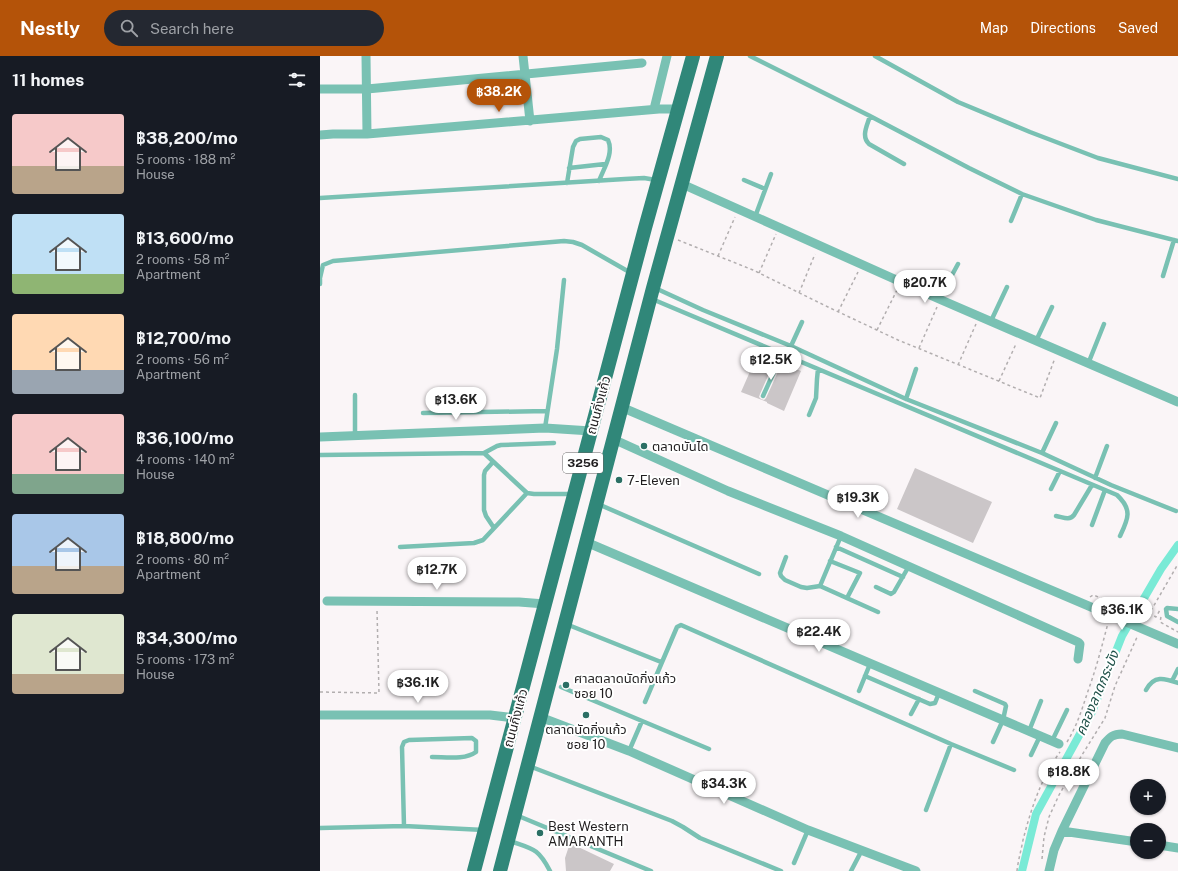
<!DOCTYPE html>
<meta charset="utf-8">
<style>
:root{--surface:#171b24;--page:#242831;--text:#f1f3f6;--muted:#9ea1a6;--accent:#b45309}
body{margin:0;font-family:"Public Sans","Noto Sans Thai",sans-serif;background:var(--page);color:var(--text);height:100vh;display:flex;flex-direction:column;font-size:15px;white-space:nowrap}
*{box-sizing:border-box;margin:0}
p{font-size:13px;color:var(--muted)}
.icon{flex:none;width:22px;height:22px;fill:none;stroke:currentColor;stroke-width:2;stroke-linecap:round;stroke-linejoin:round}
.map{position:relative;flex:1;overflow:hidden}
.panel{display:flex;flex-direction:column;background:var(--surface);width:320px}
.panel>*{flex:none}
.controls{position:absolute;left:810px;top:723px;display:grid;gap:8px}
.controls a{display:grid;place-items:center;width:36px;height:36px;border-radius:50%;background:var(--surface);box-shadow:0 1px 3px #0004;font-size:20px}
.price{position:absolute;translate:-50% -34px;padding:0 9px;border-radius:14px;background:#fff;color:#222;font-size:13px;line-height:26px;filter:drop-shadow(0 1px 2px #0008)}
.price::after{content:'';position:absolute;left:50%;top:24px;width:12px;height:9px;margin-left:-6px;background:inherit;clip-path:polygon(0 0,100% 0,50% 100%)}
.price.on{background:var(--accent);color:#fff}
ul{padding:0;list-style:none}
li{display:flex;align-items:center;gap:12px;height:100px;padding:0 12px}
li span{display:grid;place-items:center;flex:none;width:112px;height:80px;border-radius:4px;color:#555}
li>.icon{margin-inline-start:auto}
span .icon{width:48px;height:48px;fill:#fffc;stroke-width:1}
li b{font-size:17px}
h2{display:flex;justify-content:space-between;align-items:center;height:48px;padding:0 12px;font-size:17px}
header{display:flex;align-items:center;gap:24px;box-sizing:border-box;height:56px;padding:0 20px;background:var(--accent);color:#fff}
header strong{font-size:19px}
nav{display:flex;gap:22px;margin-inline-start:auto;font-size:14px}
.search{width:280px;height:36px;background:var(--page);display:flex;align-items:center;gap:10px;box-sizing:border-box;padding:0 14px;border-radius:22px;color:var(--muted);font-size:15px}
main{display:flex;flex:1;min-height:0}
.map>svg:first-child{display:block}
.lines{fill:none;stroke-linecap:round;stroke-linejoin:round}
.canal{stroke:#7aead6;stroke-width:8}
.building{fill:#cbc6c8}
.path{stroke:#b2aeaf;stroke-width:1.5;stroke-dasharray:3 3;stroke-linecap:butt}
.lane{stroke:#79c1b3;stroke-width:4.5}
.street{stroke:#79c1b3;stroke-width:9}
.primary{stroke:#308779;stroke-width:14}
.poi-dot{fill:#2a6f64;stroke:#fff;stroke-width:1.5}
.labels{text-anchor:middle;stroke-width:4;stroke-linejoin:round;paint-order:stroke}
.shield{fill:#fff;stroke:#636262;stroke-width:1}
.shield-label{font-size:12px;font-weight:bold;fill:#201e1f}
.street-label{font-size:13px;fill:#201e1f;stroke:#fff}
.poi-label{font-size:13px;fill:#201e1f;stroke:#fff;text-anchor:start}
.water-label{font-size:14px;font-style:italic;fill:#1f5148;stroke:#fff}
</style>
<header>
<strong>Nestly</strong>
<div class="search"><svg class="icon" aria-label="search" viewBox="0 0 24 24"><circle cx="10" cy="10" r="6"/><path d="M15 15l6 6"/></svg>Search here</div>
<nav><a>Map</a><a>Directions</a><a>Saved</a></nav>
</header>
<main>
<section class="panel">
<h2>11 homes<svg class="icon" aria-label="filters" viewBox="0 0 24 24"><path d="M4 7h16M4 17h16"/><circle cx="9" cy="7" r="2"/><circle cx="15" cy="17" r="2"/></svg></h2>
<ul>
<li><span style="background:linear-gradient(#f6c9c9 65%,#b9a48a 0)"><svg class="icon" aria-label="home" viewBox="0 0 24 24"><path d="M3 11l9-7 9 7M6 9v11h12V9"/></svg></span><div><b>฿38,200/mo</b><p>5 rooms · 188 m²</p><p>House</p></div></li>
<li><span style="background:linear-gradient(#bfe0f5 75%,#8fb573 0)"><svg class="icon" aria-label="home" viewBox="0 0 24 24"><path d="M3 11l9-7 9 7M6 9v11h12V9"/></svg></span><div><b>฿13,600/mo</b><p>2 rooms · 58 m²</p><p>Apartment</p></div></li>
<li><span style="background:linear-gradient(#ffd9b3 70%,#9aa5b1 0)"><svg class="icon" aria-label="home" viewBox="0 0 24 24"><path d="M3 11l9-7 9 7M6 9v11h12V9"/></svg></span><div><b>฿12,700/mo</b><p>2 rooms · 56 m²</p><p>Apartment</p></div></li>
<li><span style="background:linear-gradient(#f6c9c9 75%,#7fa58c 0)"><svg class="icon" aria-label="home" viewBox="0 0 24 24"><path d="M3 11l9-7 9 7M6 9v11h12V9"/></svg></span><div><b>฿36,100/mo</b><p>4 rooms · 140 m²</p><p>House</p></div></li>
<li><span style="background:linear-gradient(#a9c7e8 65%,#b9a48a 0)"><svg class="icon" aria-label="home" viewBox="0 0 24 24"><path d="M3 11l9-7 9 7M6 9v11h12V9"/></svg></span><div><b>฿18,800/mo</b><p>2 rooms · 80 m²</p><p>Apartment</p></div></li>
<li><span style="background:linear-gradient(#dfe7d0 75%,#b9a48a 0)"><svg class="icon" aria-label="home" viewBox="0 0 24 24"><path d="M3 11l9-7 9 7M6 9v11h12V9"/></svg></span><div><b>฿34,300/mo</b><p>5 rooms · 173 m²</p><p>House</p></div></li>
</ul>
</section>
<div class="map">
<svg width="858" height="815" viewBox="0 0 858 815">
<rect width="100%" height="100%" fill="#faf5f7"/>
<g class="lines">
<path class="canal" d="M702,815l14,-57 56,-102 30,-76 39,-67 17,-24"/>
</g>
<path class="building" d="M439,295l16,8v1l-15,34 -1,3 2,2 3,1 2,-2 16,-35 19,8 -17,40 -17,-8v-1l-26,-10z
M595,412l77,34 -19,41 -76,-34z
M250,787l44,21 -4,7h-44l-1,-13z"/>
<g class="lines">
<path class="path" d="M358,184l75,30 75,37 70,33 142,58 15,-40
M398,200l17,-39
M439,217l17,-39
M479,237l16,-39
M518,256l20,-40
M557,274l20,-40
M599,292l18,-41
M638,309l18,-41
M679,325l17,-37
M770,541l3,-2 22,8 -2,5
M829,557l7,4 4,-7
M841,561l-1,5 18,10
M825,565l33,-57
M0,636l59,1 -2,-83
M747,686c10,-16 15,-33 21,-51 8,-22 14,-45 20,-68
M722,803l2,-22 5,-20 10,-22 23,-40 23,-37 10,-32 23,-51
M697,815c1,-10 4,-20 6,-31 8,-31 18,-62 37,-88"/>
<path class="lane" d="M430,0l120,60 99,52 53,26 74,26 82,21
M555,0l83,46 72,30 68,26 80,21
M550,60c-3,10 -9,20 -1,28l35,20
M249,112l36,-4
M424,124l21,9
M247,127l6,-36 3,-6 4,-2 21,-2 7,3c6,13 -4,28 -9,41
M0,142l305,-19 19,-1 12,2
M435,161l16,-43
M691,165l11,-27
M843,220l11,-36
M0,222l3,-13 10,-4 231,-20 9,1 9,3 49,28
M0,223v5
M335,232l48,22 88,36 115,53 136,54 69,32 65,26
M332,243l465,196c16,15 11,24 3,41
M619,243l19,-35
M671,265l16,-34
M716,285l16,-34
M471,290l11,-24
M768,308l16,-40
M35,339v40
M443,340l19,-42
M586,343l10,-30
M103,357l124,-2
M489,359l7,-17 1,-19 1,-10
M225,372l12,-79 7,-69
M164,397l13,-7 4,-1 53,-2
M722,397l14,-30
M0,399l164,-2 43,40 7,1h39
M173,406l-8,9 -1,4v35l2,6 8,12
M775,422l12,-32
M731,433l9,-18
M278,448l161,70
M736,460c7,1 13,5 18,-1l18,-30
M772,469l13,-35
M80,491l74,-4 9,-3 44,-47
M516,491l67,30
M466,501l-6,16 1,3 4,4 16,7 6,1 13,-2 58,26
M510,505l30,12 -13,25
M500,530l21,-50
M556,531l15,7 3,-2 15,-26
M858,553l-11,-1 -1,1 1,7 11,6
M246,568l95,38
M545,620l65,28 5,-1 4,-10
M852,625l6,-12
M241,631l148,62
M826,634c8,-15 18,-12 32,-7
M539,635l11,-27
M655,635l30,13 1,2 -3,14 -10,22
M325,646l32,-75 4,-2 270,119 63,26
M591,658l8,-15
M709,675l12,-30
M732,685l15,-31
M309,695l13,-30
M711,699l9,-19
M112,701c14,0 33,3 44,-5v-11l-4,-3 -63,2 -5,2 -2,5 2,79 80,4
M209,710l143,55 11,6 17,11 81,33
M606,754l25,-66
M196,759l135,56
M0,772l84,-2
M190,785c23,8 28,7 40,30
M474,807l14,-33
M531,815l11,-21"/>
<path class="street" d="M46,0l1,78
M203,0l7,65
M0,33h47l275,-26
M334,53l13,-53
M0,79l13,-1h34l292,-25h20
M362,128l257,115 239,103
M301,351l557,237
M0,381l225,-9 46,3
M293,383l115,52 113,45 237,106 2,2 -2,15
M266,486l473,202
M7,545l192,1 26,2
M0,659h170l25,3
M220,661l89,34 179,79 108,41
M742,775l75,11
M839,789l19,3
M729,815l5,-21 8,-19 43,-88c5,-6 8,-9 17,-9l56,14"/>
<path class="primary" d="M154,815l171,-643 48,-172
M180,815l153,-583 64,-232"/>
</g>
<g class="poi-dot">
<circle cx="324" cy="390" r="4"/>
<circle cx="299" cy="424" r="4"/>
<circle cx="246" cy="629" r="4"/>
<circle cx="266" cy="659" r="4"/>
<circle cx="220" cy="777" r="4"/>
</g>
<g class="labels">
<rect class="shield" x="243" y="397" width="40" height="20" rx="3"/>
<g class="shield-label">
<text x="263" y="411">3256</text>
</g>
<g class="street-label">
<text transform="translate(278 349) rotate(-75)" y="5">ถนนกิ่งแก้ว</text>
<text transform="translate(195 662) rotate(-75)" y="5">ถนนกิ่งแก้ว</text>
</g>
<g class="poi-label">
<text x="332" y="395">ตลาดบันได</text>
<text x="307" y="429">7-Eleven</text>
<text x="254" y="627">ศาลตลาดนัดกิ่งแก้ว<tspan x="254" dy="15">ซอย 10</tspan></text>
<text x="266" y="678" text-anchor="middle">ตลาดนัดกิ่งแก้ว<tspan x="266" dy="15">ซอย 10</tspan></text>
<text x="228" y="775">Best Western<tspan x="228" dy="15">AMARANTH</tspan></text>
</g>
<g class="water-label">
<text transform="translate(777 637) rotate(-67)" y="5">คลองลาดกระบัง</text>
</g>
</g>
</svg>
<div class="controls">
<a>+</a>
<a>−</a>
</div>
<b class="price on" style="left:179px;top:57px">฿38.2K</b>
<b class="price" style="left:605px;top:248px">฿20.7K</b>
<b class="price" style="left:451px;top:325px">฿12.5K</b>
<b class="price" style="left:136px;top:365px">฿13.6K</b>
<b class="price" style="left:538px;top:463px">฿19.3K</b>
<b class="price" style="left:117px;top:535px">฿12.7K</b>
<b class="price" style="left:802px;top:575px">฿36.1K</b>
<b class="price" style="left:499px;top:597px">฿22.4K</b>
<b class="price" style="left:98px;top:648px">฿36.1K</b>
<b class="price" style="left:749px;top:737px">฿18.8K</b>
<b class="price" style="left:404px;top:749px">฿34.3K</b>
</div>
</main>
